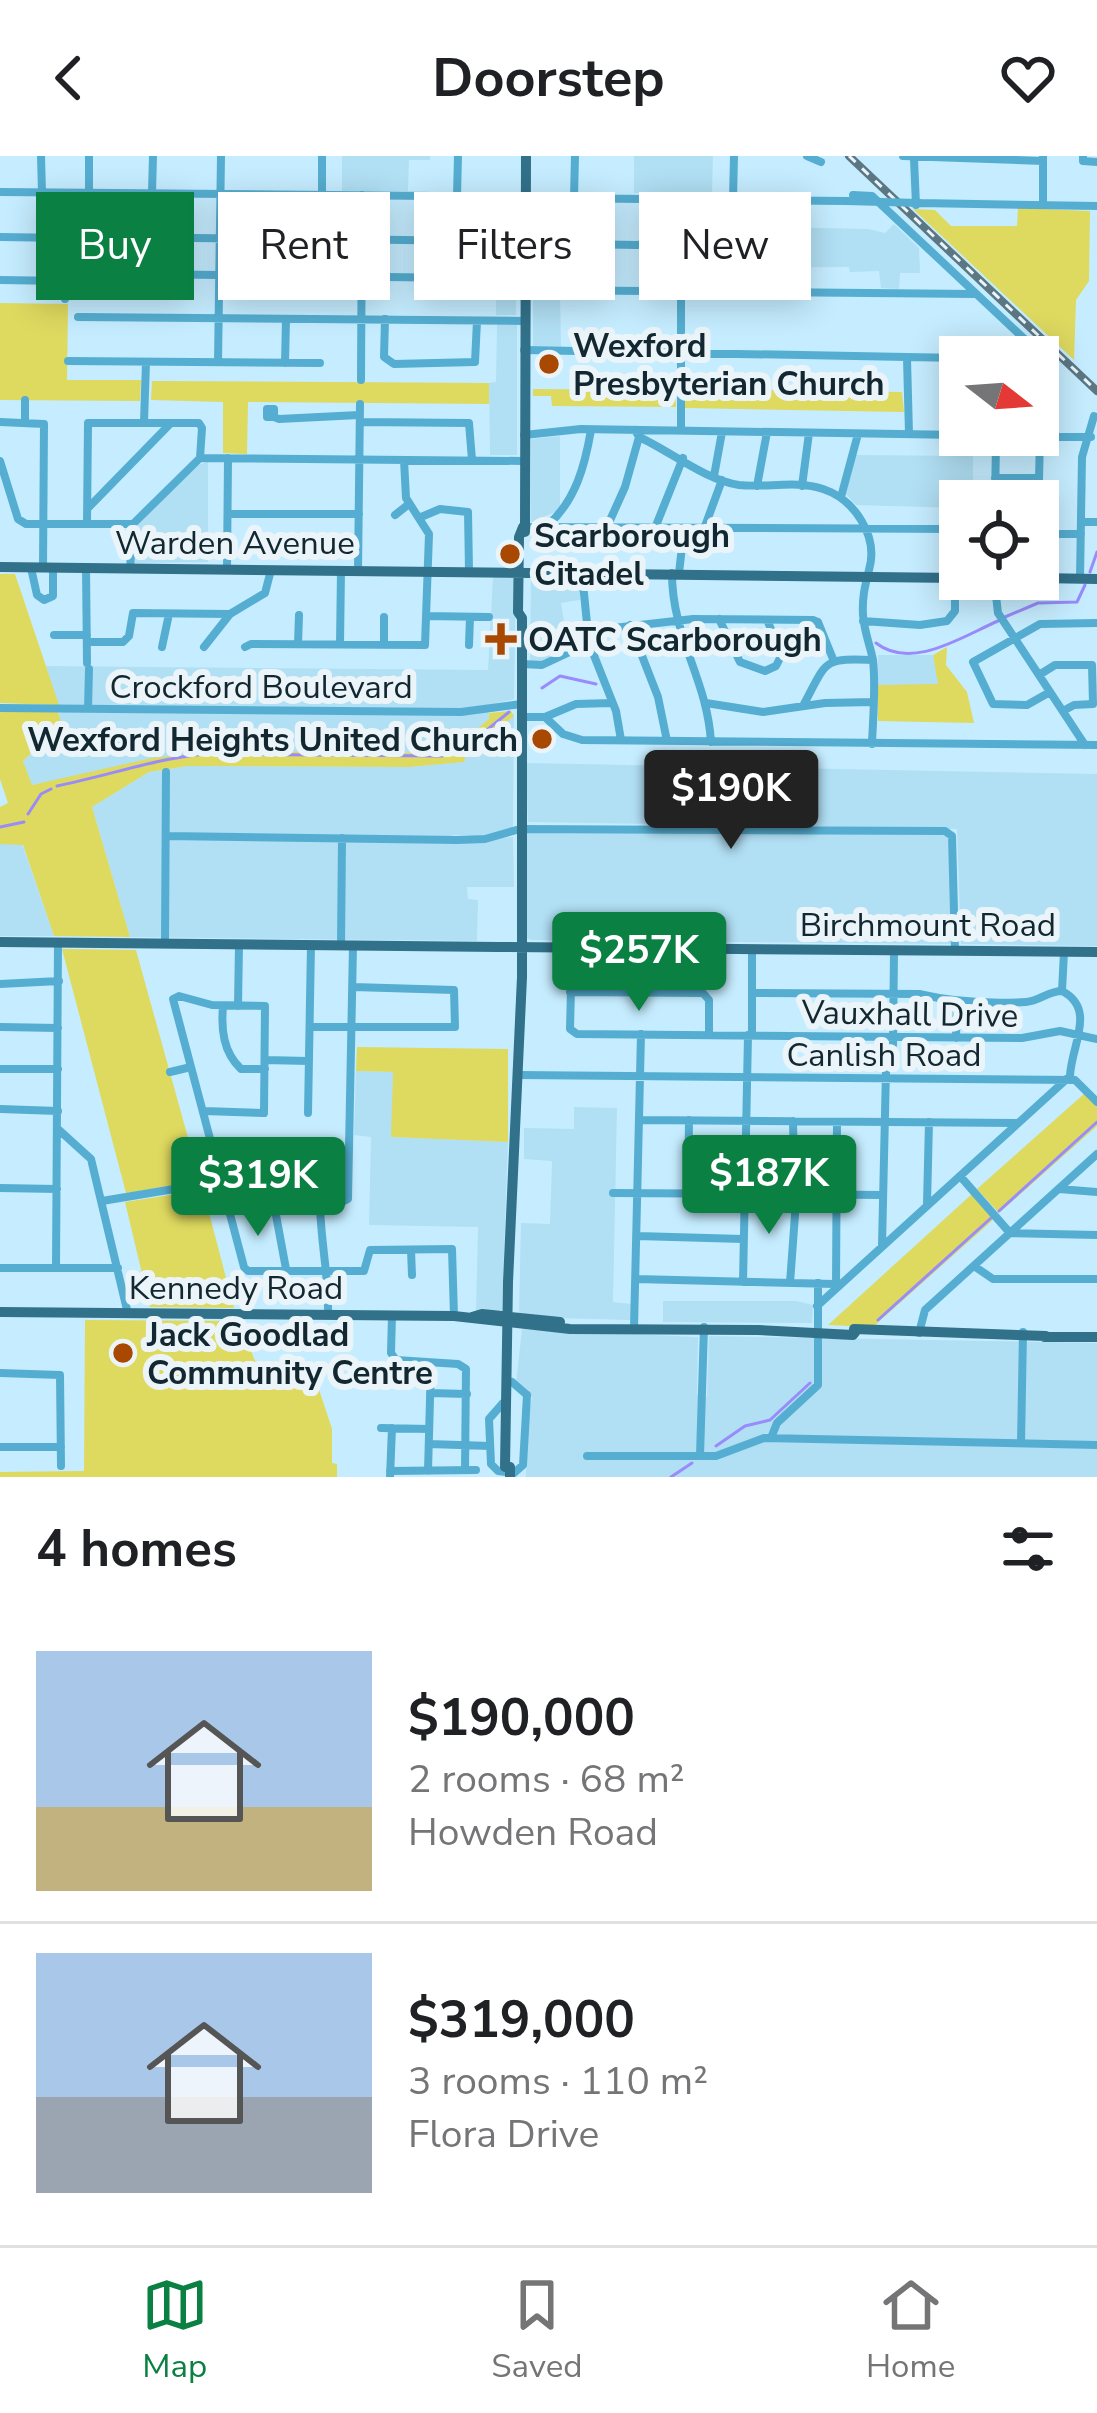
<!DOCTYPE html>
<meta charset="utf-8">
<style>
:root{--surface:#fff;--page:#f6f6f6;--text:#202124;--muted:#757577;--line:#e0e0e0;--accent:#0b8043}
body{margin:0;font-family:"Nunito Sans",sans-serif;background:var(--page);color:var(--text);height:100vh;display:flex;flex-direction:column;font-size:45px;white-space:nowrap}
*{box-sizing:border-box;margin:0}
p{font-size:39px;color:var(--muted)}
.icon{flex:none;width:66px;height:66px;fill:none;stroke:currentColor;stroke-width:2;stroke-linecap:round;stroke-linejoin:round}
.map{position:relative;height:1321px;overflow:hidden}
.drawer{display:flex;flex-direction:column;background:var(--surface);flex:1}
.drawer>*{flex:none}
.banner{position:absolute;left:36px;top:36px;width:1026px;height:108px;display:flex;gap:24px}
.needle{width:78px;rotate:107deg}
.fabs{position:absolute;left:939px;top:180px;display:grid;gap:24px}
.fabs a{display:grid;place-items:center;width:120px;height:120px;border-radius:0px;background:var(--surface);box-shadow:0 6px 30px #0003;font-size:60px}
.price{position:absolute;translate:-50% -102px;padding:0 27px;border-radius:12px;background:var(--accent);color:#fff;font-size:39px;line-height:78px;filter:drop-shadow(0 3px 6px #0008)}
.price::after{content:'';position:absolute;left:50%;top:72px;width:36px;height:27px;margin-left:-18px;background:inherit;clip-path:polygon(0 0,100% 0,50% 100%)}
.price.selected{background:#222;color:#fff}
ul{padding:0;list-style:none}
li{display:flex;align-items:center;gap:36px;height:300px;padding:0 36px}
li+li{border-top:3px solid var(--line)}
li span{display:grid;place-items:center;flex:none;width:336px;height:240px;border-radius:0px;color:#555}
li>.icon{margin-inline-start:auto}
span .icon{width:144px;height:144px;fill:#fffc;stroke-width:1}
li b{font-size:51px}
h2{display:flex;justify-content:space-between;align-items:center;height:144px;padding:0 36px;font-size:51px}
.chip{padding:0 42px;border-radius:0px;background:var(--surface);box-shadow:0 6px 30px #0003;font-size:42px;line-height:108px}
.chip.selected{background:var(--accent);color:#fff}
header{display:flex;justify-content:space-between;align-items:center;height:156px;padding:0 36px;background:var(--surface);font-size:54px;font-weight:700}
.tab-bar{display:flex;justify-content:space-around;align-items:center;height:168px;border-top:3px solid var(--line);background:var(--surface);font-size:33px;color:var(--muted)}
.tab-bar a{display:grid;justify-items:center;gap:6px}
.tab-bar .selected{color:var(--accent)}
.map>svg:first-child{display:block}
.built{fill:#b1dff4}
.green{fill:#ded95f}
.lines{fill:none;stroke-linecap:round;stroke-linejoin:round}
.stream{stroke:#998bfb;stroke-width:3}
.minor{stroke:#55aed1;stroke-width:8}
.major{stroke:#32718a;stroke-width:10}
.rail-casing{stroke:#5b7784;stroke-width:8}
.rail{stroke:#ebf5f9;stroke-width:3;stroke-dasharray:9;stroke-linecap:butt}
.minor-bridge{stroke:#55aed1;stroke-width:8}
.major-bridge{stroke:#32718a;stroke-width:10}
.poi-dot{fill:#a94800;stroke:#ebf5f9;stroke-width:4.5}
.labels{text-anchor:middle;stroke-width:12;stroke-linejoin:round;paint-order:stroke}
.poi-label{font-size:33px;font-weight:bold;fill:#132730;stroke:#ebf5f9;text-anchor:start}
.street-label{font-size:33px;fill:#132730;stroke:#ebf5f9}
</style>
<header><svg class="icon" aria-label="back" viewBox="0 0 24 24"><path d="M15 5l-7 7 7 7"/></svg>Doorstep<svg class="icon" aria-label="heart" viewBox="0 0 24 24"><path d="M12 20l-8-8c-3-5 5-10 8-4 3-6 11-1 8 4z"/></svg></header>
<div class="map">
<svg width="1097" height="1321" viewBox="0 0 1097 1321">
<rect width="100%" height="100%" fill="#c5edff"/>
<path class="built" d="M342,0h88v4h-21l-1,31h-66z
M634,0h79l-1,38 -78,-1z
M292,44h39v53h-39z
M496,45l21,1 -1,113h-20z
M894,68l25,24 1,25h-20l-1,16 -18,-1 -2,-17 -29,1 -1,-5 -147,1v-22h17v-20l149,3 17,4z
M533,136h27l1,57 -28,-1z
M497,168l20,1v130h-27l-1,-72 7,-1z
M560,280v74l-29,12v-83z
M856,299l117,1v45h-13v7l-104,-3 -10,-11z
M208,306v100l-74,1 2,-36 58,-61z
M493,421h23l-2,122 -26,6 1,14 -35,29 -21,5 -214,-2 -188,34 -8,-24 30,-25 7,-25 -14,-45 442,4z
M531,422h49v22l-19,3 7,44 -26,14h-12z
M878,499h55l6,30h-61z
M514,560l-1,112 -27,8 -34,-1 -1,7 62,-5 1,50h-47l1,12 10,1 -1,41 -347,-4 -38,-130 57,-35 39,-6 222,1 54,-5 2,-7z
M526,607l571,11v172l-136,-2 -4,-115 -429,-7z
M531,674l413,3 5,2 3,109 -421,-4 -4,-2v-105z
M0,688h22l32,92h-54z
M356,915l37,1 -1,65 116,5 -6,168 -26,2 2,-85 -109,-2 2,-88 -17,-2z
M574,951l43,1 -4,194 18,2v16l-112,-3 2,-94 29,1 2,-63 -28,-2v-31l50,1z
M663,1145h133l17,4 -1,18 -149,-1z
M522,1173l176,8 -1,58 10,2 2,-61 388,7v134h-571v-46l6,-34 -16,-13z"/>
<path class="green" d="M1018,52l72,3 -1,70 -13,19 -2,60 -161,-151 22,1 16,16h66z
M0,147l68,1 -1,76h74l-1,21 -140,-1z
M152,225l337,2v21l-241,-2 -1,52 -24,-1v-51l-72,-2z
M533,233l142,1 1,17 -124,-1 -1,-10h-18z
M684,233l218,3 2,20 -219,-4z
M0,418h15l44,131 -59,-2z
M947,491l-1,18 21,27 7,31 -96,-2v-36l60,-1 -5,-29z
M511,555l3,5 -48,39 -2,7 -54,5 -222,-1 -39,6 -57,35 38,130 -76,-1 -31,-91 -23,-1v-37l8,-4 -8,-24v-67h58l6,20 -18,8 -23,21 9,24 120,-27 67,-7 214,2 21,-5 35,-29v-6z
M62,793l74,1 64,231 -74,12z
M357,891l151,2v93l-117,-5 2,-65 -37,-1z
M1085,937l12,14v19l-98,87 -22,-24z
M203,1034l31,118 -84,-1 -25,-105z
M972,1038l22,25 -121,108 -45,-2z
M85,1164l154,1 16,40 55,1 22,67v34l5,1v13h-337v-5l84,-1z"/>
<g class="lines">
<path class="stream" d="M1090,416l7,-20
M1005,461l33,-14 39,-1 8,-17
M876,487c36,28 87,-7 122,-22
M542,532l18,-12 36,8
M57,630c50,-10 97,-27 147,-32l238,2 24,-9 43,-35
M28,658l13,-20 10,-5
M0,671l24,-5
M999,1055l98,-89
M878,1164l113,-102
M716,1290l29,-20 25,-6 40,-37
M671,1321l21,-14"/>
<path class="minor" d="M41,0l1,36
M322,0v39
M807,0l14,6
M903,0l140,5
M1083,0v5l14,1
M914,3l2,46
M0,36l551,5
M89,37v-37
M152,37l1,-37
M853,39l19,1 178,167
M457,40l1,-40
M548,42l298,3
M574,42l1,-42
M733,44l1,-44
M919,47l178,3
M1043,49v-48
M0,81l66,1
M579,88l58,1 43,-5
M65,117l399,5 11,-3 3,-28 -4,-6 -142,-2
M103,118l1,-31 5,-6 174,2
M0,124l65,1
M526,134l449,4
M65,143l1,-106
M78,161l447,4
M385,163l-1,38 10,7 81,-2 2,-41
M524,194l436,8
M907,202l2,76
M68,205l252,2
M218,206l3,-206
M285,207l1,-44
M361,224l1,-185
M274,261h-7v-8h7v8l5,2 80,-4
M0,266l44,2 -1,144
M25,266v-22
M144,266l2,-60
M360,266l109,1 3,37
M635,274l4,7c31,14 66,43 100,48 27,3 58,-5 84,4 31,10 56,47 46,81 -4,16 -7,27 -6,45 1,16 7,30 10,45 3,27 0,57 -1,84
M681,274v-231
M524,279l57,-6 379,6
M963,279h24
M991,279l5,8 -1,58
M0,305l18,58 8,5h107
M714,320l8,-44
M995,322h43
M757,330l10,-54
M802,330l7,-53
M841,341l17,-63
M88,352l82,-84
M228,358h131
M395,359l14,-11
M421,361l19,-8 28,3 1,59
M1038,366l2,-85h51
M1081,366h16
M87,367l1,-100h111l3,5 -2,30
M548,369c28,-25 37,-60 43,-95
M524,371l436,2
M607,371l18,-40 14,-50
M655,372l28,-70
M704,373l18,-49
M1038,373l4,5h39
M31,412l6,27 7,5 9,-4v-28
M86,412l1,95
M130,413l3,-45 67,-66 323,3
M227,413l1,-111
M358,414l2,-166
M672,417c0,65 35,105 39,169
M679,417l5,-44
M582,418l7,69 27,68 5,29
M994,423l4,34 87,132
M1080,423l2,-122 12,-41
M427,460l62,1
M719,463l21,43 25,9 11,-5 6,-12 -15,-34
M863,465l57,4 27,-4 8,-10v-33
M630,469l28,72 9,44
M587,475l106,-12 120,1 5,2 15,37
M54,479h33
M88,486h35l6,-6 4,-23 97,1
M298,488l1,-29
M340,488l1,-74
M384,489v-28
M469,489l1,-28
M162,491l7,-33
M204,491l26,-33 35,-21 6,-23
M245,491l6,-3 174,1 4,-111 -23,-36 -2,-38
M522,508l20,1 47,-22
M1039,519l16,-10h37l1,39 -19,1 -11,6
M1050,536l-23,13 -34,-1 -20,-42 67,-38 57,-1
M706,547l57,9 62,-9 48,-1
M804,548c23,-43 18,-46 68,-44
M0,552l461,4 60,-8
M88,553l1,-40
M521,561h24l31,-13 36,-1
M545,561l18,17 19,6 515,5
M166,680l291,4 28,-1 35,-10 425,2 7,5 3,114
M165,787l1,-171
M341,789l1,-107
M572,792l-2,81 7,5 445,4 38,-7 37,8
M0,828l59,-3
M1062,835l2,-39
M570,836l133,1 6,7v35
M752,837l167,1c34,8 71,10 107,8 14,-1 22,-11 36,-11
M223,850c-2,23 0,46 18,63h24
M238,850l1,-62
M0,871l58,1
M310,871h145l-1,-37 -101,-3
M752,879v-85
M956,882l1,-37
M265,904l44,1
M0,913h58
M170,916l21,-5
M518,919l557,5 22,22
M0,953l58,2
M204,955l60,2 1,-107 -53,-1 -33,-9 -6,3 71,268 4,4h116l6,-21 82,-1 2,67
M308,957l3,-168
M639,964l377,3
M59,974l32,29 37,155
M216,999l132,3
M960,1020l50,57 87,2
M0,1032l57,1
M1059,1033l38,3
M613,1037l270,2
M688,1038l1,-74
M227,1043l115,3 6,-3 5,-253
M273,1043l13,70
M102,1045l120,-20
M320,1045c0,38 9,74 8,113
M927,1048l2,-82
M637,1080l106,3
M882,1090l4,-176 7,-25 1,-94
M411,1094l1,25
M974,1110l19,13h104
M0,1112h118
M56,1112l2,-326
M636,1123l198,5
M743,1126l5,-247
M790,1127l5,-68 -2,-94
M836,1130l1,-164
M817,1150l253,-230c1,-30 27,-67 -8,-85
M392,1159l-1,38 5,7 62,4 8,5 -1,101
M634,1172l7,-294
M919,1177l6,-23 172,-156
M0,1217l60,2 1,91
M512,1226l15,13
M430,1237l37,1
M503,1247l-14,16 2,45 7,7 16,2 9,-8 4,-70
M381,1272l48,1
M771,1282l6,-15 41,-38v-102
M1021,1287l2,-111
M429,1288l61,2
M0,1291h61
M700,1299l4,-128
M587,1300h129l48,-18 333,7
M390,1315l86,-1
M428,1315l3,-108
M390,1321l2,-49"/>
<path class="major" d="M525,376l1,-376
M0,411l960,11
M1038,422l59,1
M0,786l499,5
M497,791l600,5
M0,1156l454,4 116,13 188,1 95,5 3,-4
M472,1161l10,-3 78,8
M854,1173l192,7
M1044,1181h53
M505,1311l3,-185 14,-305v-359l-4,-6 1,-75 4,-10"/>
<defs>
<path id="rail" d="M849,0l248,235"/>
</defs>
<use href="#rail" class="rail-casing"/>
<use href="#rail" class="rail"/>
<path class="minor-bridge" d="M846,45l73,2"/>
<path class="major-bridge" d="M510,1321v-10"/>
</g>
<g class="poi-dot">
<circle cx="549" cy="208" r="12"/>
<circle cx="510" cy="398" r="12"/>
<path d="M495 465h12v12h12v12h-12v12h-12v-12h-12v-12h12z"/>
<circle cx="542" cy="583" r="12"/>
<circle cx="123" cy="1197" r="12"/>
</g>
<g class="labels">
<g class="poi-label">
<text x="573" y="201">Wexford<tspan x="573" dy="38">Presbyterian Church</tspan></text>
<text x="534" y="391">Scarborough<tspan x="534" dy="38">Citadel</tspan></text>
<text x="528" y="495">OATC Scarborough</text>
<text x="518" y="595" text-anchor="end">Wexford Heights United Church</text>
<text x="147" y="1190">Jack Goodlad<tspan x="147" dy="38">Community Centre</tspan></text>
</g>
<g class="street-label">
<text x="235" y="398">Warden Avenue</text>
<text x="261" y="542">Crockford Boulevard</text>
<text x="928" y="780">Birchmount Road</text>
<text transform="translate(910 857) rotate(1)" y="12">Vauxhall Drive</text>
<text x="884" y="910">Canlish Road</text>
<text x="236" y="1143">Kennedy Road</text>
</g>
</g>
</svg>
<div class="fabs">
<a><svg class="needle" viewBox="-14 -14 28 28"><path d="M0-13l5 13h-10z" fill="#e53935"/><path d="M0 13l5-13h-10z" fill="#757577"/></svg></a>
<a><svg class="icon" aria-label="locate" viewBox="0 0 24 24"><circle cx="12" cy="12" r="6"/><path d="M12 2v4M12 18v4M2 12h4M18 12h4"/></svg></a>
</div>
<b class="price selected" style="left:731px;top:696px">$190K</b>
<b class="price" style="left:639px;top:858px">$257K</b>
<b class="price" style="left:769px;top:1081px">$187K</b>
<b class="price" style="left:258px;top:1083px">$319K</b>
<div class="banner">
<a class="chip selected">Buy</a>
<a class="chip">Rent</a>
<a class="chip">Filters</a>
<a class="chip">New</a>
</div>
</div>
<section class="drawer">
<h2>4 homes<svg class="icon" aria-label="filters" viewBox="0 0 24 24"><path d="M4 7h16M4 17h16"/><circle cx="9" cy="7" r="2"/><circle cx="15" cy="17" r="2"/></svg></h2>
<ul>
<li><span style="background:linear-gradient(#a9c7e8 65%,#c2b280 0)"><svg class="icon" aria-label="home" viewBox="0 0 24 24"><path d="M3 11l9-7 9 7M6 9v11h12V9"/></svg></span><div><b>$190,000</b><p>2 rooms · 68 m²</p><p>Howden Road</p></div></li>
<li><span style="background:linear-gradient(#a9c7e8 60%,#9aa5b1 0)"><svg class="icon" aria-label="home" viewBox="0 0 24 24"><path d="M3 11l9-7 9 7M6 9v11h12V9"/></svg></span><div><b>$319,000</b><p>3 rooms · 110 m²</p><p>Flora Drive</p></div></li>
</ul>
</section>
<nav class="tab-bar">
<a class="selected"><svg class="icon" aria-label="map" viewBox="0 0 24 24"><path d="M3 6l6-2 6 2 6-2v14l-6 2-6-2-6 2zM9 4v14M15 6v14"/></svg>Map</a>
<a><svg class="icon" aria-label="saved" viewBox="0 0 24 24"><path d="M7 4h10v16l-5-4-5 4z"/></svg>Saved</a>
<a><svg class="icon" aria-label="home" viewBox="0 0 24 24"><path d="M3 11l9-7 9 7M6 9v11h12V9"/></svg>Home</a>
</nav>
